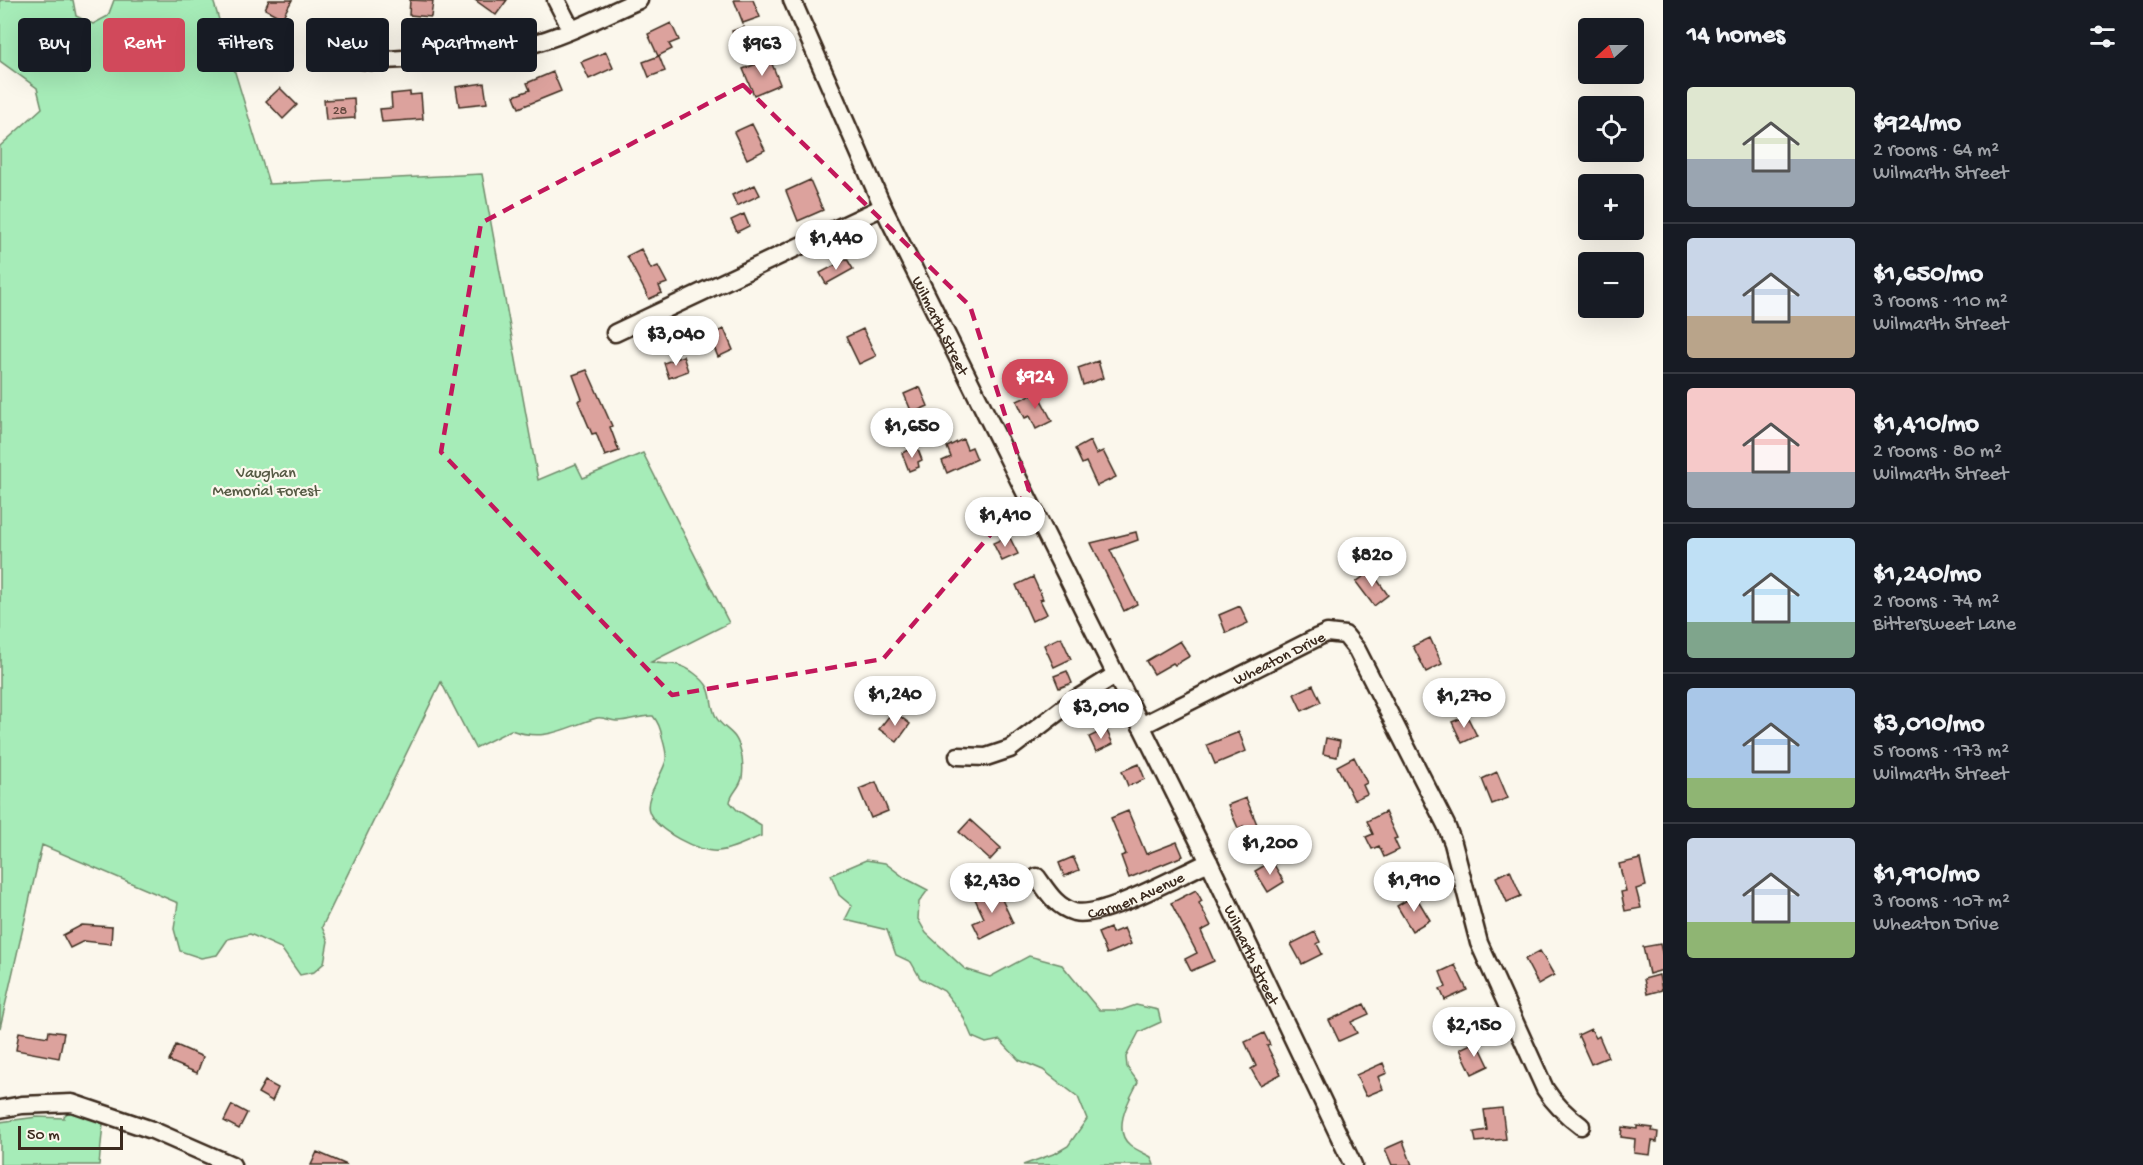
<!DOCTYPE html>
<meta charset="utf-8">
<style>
:root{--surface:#171b24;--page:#20242c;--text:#f1f3f6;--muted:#9ea1a6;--line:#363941;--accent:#d1495b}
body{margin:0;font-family:"Gochi Hand",sans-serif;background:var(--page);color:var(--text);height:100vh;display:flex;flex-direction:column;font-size:22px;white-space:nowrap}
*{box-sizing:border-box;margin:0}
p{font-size:20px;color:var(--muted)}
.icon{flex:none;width:33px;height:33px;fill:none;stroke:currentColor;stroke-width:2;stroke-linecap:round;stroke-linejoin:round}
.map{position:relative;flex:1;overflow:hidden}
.details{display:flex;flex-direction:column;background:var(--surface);width:480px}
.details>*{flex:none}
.banner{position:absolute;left:18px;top:18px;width:570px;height:54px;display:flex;gap:12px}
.needle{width:39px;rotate:249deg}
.fabs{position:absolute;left:1578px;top:18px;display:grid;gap:12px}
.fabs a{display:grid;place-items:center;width:66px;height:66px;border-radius:6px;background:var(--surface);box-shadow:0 6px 24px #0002;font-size:30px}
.scale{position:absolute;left:18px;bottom:15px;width:105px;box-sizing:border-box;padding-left:6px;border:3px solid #3b2a1e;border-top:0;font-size:16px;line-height:21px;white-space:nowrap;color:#3b2a1e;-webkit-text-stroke:4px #fbf7ec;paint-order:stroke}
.price{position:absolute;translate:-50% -51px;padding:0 14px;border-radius:21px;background:#fff;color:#222;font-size:20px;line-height:39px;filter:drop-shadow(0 2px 3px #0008)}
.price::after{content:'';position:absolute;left:50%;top:36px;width:18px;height:14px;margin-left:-9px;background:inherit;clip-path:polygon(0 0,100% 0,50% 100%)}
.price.on{background:var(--accent);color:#fff}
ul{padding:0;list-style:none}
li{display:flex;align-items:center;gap:18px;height:150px;padding:0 24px}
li+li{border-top:2px solid var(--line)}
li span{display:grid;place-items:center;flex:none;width:168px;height:120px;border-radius:6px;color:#555}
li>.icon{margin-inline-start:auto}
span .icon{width:72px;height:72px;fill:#fffc;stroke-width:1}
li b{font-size:26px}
h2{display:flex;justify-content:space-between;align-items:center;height:72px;padding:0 24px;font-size:26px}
.chip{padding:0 21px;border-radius:6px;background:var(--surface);box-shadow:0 6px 24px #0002;font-size:21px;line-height:54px}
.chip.on{background:var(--accent);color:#fff}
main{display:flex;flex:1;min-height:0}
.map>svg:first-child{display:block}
.green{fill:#a6ecb8;stroke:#708b6b;stroke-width:1.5}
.building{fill:#dca29d;stroke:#3b2a1e;stroke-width:1.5}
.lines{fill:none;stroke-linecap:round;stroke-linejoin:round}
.minor-casing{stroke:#3b2a1e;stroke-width:21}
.minor{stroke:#fbf7ec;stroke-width:16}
.marked{fill:none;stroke:#c2185b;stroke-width:4.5;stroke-dasharray:12 8;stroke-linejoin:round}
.labels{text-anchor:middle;stroke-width:4.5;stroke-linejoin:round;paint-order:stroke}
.number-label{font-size:14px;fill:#63483e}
.street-label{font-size:16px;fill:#3b2a1e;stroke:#fbf7ec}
.park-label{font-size:16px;fill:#565a44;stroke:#fbf7ec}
</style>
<main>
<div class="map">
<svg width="1663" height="1165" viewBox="0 0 1663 1165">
<rect width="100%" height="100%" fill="#fbf7ec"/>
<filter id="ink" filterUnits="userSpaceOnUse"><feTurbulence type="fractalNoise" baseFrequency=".0167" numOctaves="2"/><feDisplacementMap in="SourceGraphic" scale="12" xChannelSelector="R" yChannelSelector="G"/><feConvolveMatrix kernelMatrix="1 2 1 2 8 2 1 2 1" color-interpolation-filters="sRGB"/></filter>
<g filter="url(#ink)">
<path class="green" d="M0,0h73l3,16 17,8 15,-8 6,-16h99l56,184 213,-10 56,306 38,-16 7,14 60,-25 86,170 -78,39c17,4 25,-2 43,11 23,17 13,25 22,44 4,8 14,13 19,20 7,10 9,29 7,41 -2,10 -11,15 -12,24l7,8 24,15v11c-13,5 -29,14 -43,15 -19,2 -63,-21 -69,-40 -5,-13 14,-37 17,-51 1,-7 -2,-16 -4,-23 -1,-7 -4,-15 -9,-21 -13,-1 -25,6 -37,5 -7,-1 -12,-4 -19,-3 -32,9 -51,25 -86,12l-36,18 -34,-66 -119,245 6,14 -4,22 -10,9 -14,3 -19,-27 -31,-14 -22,5 -11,16 -16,3 -21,-7 -6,-22 4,-26 -136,-58 -42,183v-882l42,-38 -5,-20 -37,-27z
M866,860l19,3 20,15 23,12 -9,12 -1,17 8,14 39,36 25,8 39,-21 33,9 37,45h23l14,-5 22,5 3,12 -22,10 -13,25 1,10 11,15c-8,16 -27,48 -8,63 6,5 14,8 21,12l3,8h-131l33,-12 12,-7 19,-27 -9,-22 -35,-27 -24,-10 -19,-20 -14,3 -14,-6 -10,-23 -18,-23 -24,-13 -9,-16 -15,-7 -9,-25 -42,-10 7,-14 -13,-11 -8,-20z
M72,1109l25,4 6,11 -4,41h-99v-43l37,-5 27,1v-2z"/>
<path class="building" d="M269,0h23l-10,18 -17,-9z
M410,0l23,1 -2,16 -22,-2z
M475,0h32l-11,15z
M734,0h19l7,17 -17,6z
M671,23l8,17 -10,4 3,5 -14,7 -10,-22z
M744,27l4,11 -13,5 -3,-12z
M606,52l7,16 -24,11 -8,-17z
M659,56l6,15 -16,6 -6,-15z
M770,59l10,25 -26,11 -11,-26z
M553,72l8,19 -42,17 -5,-12 16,-6 -3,-7z
M484,83l3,20 -28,3 -3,-19z
M280,88l17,17 -14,14 -17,-18z
M410,92v3l11,-1 2,25 -41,3 -2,-13 12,-1 -1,-14z
M354,98l1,20 -29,2 -2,-20z
M752,124l13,26 -18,9 -13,-27z
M810,180l13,30 -25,11 -12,-30z
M755,185l5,10 -23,11 -5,-11z
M744,214l5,12 -12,6 -6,-12z
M641,249l10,20 7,-3 9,17 -8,3 3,7 -13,6 -22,-43z
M847,259l6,10 -27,15 -6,-11z
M724,329l9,21 -15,7 -9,-22z
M863,329l13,27 -17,8 -13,-27z
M683,356l5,15 -19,7 -5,-15z
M1098,361l5,17 -20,7 -5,-17z
M587,370l25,56 -2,1 9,24 -14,5 -9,-23 -4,1 -14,-33 4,-2 -9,-24z
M920,387l8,19 -16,7 -8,-19z
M1037,392l15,29 -16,8 -6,-13 -5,2 -8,-17z
M963,439l4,10 5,-2 5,12 -30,14 -5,-12 9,-4 -4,-10z
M1090,441l6,13 7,-3 13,26 -19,9 -11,-24 -4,2 -7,-15z
M917,447l5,13 -4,2 1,5 -10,4 -7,-18z
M1136,532l2,8 -28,10 27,54 -13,7 -33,-68z
M1009,536l9,18 -16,7 -9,-18z
M1371,571l17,24 -14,11 -18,-24z
M1033,577l10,22 -3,1 7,14 -15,7 -16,-36z
M1240,606l8,17 -22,10 -7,-18z
M1061,637l10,22 -17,8 -10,-22z
M1430,638l12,26 -16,8 -13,-26z
M1180,641l10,15 -15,9 -2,-2 -19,11 -8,-13z
M1067,671l5,12 -13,5 -5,-12z
M1313,685l8,17 -19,9 -8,-17z
M893,711l17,13 -13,18 -18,-13z
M1467,716l10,20 -15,7 -10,-21z
M1106,729l7,15 -17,8 -7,-15z
M1239,732l7,19 -31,13 -8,-19z
M1326,738l14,3 -3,16 -14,-3z
M1354,757l13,26 -4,2 4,9 -13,6 -17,-34z
M1139,764l6,15 -17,7 -6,-15z
M1497,772l11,26 -16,6 -10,-25z
M876,782l12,29 -17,7 -12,-29z
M1246,798l13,31 -12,5 -3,-8 -6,2 -10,-23z
M1128,811l18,43 31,-12 6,14 -54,22 -8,-22 5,-2 -15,-36z
M1385,812l12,26 -3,1 5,11 -15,7 -5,-11 -7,3 -6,-12 7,-3 -6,-13z
M970,820l31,28 -11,12 -31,-28z
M1073,857l6,13 -15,6 -5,-13z
M1640,859l6,27 -10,3 5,19 -16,3 -4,-19 5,-1 -7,-27z
M1272,861l12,21 -16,10 -13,-21z
M1510,870l11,26 -14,6 -11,-25z
M997,889l16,34 -32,16 -8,-16 11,-5 -9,-19z
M1196,890l6,11 -3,2 12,23 -10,5 13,30 -23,10 -6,-12 12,-6 -26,-50z
M1415,895l15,25 -18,11 -15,-25z
M82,925l30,2 -1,17 -27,-3 -14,7 -7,-13z
M1110,928l2,5 12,-5 7,16 -24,10 -9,-21z
M1315,932l5,10 -3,2 5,10 -20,10 -11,-20z
M1660,944l3,12v14l-14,4 -6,-27z
M1540,951l14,24 -16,9 -13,-25z
M1455,965l12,25 -22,10 -5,-11 6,-2 -6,-15z
M1659,975l3,15 -15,4 -3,-15z
M1364,1004l5,10 -18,8 6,11 -18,8 -10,-21z
M1591,1029l5,9 3,-2 9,21 -17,7 -13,-29z
M49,1031l15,2 -5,25 -43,-8 3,-18 29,5z
M1264,1033l6,12 -3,1 14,28 -21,11 -9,-16 5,-3 -11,-24z
M1477,1041l12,25 -17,8 -12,-25z
M176,1045l27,12 -6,16 -28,-12z
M1383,1063l4,10 -9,4 5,12 -17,7 -10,-21z
M265,1081l13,7 -6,13 -14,-8z
M232,1105l15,8 -8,16 -15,-8z
M1502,1108l4,31 -30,3 -2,-10 13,-2 -3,-20z
M1637,1126l16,2 -1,3 6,1 -1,10 -5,-1 -2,14 -16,-2 1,-14 -14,-2 1,-10 15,2z
M1403,1141l9,24h-20l-7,-16z
M317,1152l30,13h-36z"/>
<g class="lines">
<defs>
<g id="minor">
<path d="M556,0l15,29"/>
<path id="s1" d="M792,0l91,207 326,655 144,303"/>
<path d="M341,53l16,6 15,2c52,-4 105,-4 156,-16 37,-9 76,-30 111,-45"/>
<path d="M615,333l268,-126"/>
<path id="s2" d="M1141,726l177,-89 9,-4 18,2 12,15 89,175 7,18 26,100 66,146c10,16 21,26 36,37"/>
<path d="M958,756l28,1 24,-8 60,-46 45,-28"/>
<path id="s3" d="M1037,877c10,14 19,30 37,35 29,7 105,-37 135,-50"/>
<path d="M0,1109l22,-4 50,-2 80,27 80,35"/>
</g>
</defs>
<use href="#minor" class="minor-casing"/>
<use href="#minor" class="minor"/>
</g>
</g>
<path class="marked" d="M743,85l227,221 59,184 -146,169 -211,36 -231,-243 40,-229z"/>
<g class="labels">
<g class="number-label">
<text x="340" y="114">28</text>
</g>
<g class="street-label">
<text dy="6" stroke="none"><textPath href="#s1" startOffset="358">Wilmarth Street</textPath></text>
<text dy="6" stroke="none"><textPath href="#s2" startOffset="154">Wheaton Drive</textPath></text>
<text dy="6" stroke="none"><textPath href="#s3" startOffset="117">Carmen Avenue</textPath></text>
<text dy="6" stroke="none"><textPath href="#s1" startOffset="1060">Wilmarth Street</textPath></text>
</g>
<g class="park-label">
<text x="266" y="477">Vaughan<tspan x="266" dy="18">Memorial Forest</tspan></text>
</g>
</g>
</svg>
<div class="fabs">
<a><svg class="needle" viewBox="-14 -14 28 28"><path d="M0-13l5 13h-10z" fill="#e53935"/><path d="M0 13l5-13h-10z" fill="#9ea1a6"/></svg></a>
<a><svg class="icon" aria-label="locate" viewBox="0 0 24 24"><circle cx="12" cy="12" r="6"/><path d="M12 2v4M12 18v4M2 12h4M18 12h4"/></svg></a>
<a>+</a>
<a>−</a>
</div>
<div class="scale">50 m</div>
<b class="price" style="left:762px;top:77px">$963</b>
<b class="price" style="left:836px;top:271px">$1,440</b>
<b class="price" style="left:676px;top:367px">$3,040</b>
<b class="price on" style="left:1035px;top:410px">$924</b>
<b class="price" style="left:912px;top:459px">$1,650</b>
<b class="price" style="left:1005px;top:548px">$1,410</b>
<b class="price" style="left:1372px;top:588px">$820</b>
<b class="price" style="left:895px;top:727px">$1,240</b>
<b class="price" style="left:1464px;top:729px">$1,270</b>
<b class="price" style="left:1101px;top:740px">$3,010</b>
<b class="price" style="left:1270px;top:876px">$1,200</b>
<b class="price" style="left:1414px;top:913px">$1,910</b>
<b class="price" style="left:992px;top:914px">$2,430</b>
<b class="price" style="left:1474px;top:1058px">$2,150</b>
<div class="banner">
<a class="chip">Buy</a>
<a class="chip on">Rent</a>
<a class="chip">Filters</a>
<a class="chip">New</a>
<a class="chip">Apartment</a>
</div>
</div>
<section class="details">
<h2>14 homes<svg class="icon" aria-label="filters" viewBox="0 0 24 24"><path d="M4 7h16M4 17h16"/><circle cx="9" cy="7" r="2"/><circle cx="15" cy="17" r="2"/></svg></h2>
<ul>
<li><span style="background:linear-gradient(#dfe7d0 60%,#9aa5b1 0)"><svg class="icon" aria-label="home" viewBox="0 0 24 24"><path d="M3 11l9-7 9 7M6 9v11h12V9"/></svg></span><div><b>$924/mo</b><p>2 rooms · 64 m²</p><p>Wilmarth Street</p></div></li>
<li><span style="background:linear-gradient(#c9d6e8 65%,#b9a48a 0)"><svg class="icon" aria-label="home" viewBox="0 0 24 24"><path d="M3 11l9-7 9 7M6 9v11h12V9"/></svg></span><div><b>$1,650/mo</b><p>3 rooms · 110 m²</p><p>Wilmarth Street</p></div></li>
<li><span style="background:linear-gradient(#f6c9c9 70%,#9aa5b1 0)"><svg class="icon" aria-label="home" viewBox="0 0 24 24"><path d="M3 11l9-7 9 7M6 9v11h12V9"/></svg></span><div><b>$1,410/mo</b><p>2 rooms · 80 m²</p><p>Wilmarth Street</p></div></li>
<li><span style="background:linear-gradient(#bfe0f5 70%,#7fa58c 0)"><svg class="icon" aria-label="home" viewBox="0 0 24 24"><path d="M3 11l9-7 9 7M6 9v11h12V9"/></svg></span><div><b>$1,240/mo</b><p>2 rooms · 74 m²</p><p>Bittersweet Lane</p></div></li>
<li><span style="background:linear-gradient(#a9c7e8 75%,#8fb573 0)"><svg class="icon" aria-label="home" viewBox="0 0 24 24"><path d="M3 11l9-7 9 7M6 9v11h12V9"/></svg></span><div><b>$3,010/mo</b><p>5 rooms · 173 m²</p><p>Wilmarth Street</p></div></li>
<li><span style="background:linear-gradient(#c9d6e8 70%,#8fb573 0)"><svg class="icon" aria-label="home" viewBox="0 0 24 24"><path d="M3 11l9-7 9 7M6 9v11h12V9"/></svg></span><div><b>$1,910/mo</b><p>3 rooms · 107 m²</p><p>Wheaton Drive</p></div></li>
</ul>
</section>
</main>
